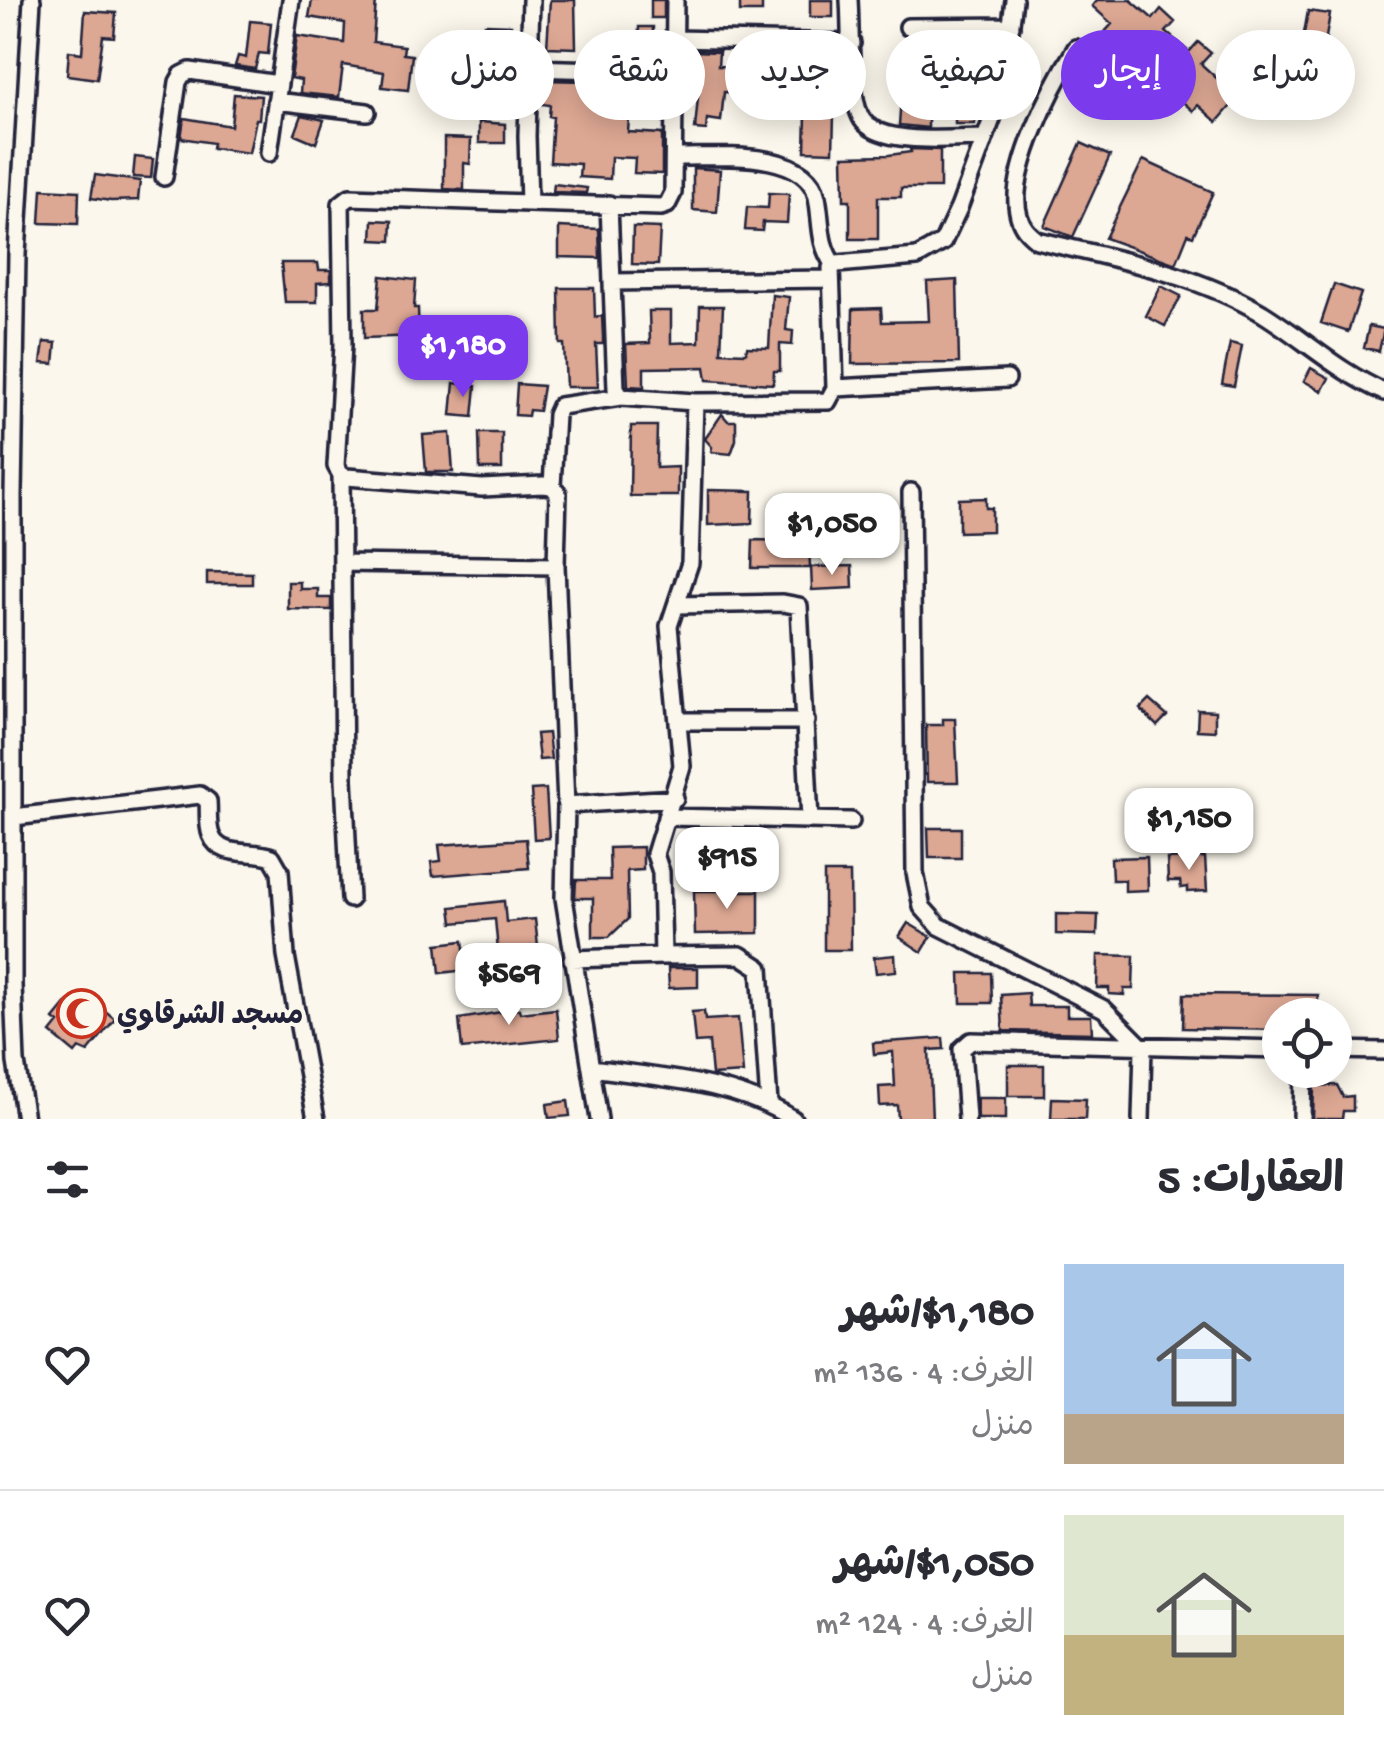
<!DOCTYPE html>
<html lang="ar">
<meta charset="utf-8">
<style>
:root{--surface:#fff;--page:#f2f2f3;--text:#2b2b33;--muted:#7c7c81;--line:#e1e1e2;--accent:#7c3aed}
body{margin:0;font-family:"Gochi Hand","Playpen Sans Arabic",sans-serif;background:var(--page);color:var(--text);direction:rtl;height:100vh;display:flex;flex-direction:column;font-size:38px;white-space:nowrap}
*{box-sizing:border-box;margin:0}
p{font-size:32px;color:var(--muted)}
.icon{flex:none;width:55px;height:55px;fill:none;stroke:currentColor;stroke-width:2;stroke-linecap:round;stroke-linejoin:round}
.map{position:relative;height:1119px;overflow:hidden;direction:ltr}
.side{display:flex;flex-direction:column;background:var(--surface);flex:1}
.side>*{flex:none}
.guide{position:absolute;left:30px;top:30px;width:1325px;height:90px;direction:rtl;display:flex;gap:20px}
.buttons{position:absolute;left:1262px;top:998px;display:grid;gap:20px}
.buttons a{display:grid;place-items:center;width:90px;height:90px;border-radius:50%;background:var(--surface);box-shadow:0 5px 25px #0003;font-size:50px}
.price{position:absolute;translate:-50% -85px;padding:0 22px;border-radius:20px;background:#fff;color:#222;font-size:32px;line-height:65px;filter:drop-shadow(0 2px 5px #0008)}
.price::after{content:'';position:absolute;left:50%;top:60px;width:30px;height:22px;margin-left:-15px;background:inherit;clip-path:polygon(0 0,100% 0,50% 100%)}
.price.active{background:var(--accent);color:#fff}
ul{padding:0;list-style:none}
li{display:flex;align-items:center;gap:30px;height:250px;padding:0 40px}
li+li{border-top:2px solid var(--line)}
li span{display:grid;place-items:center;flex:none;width:280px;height:200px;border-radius:0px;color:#555}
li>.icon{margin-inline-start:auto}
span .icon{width:120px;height:120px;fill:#fffc;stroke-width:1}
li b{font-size:42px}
h2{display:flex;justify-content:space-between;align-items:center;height:120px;padding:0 40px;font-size:42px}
.pill{padding:0 35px;border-radius:45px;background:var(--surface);box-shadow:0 5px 25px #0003;font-size:35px;line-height:90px}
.pill.active{background:var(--accent);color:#fff}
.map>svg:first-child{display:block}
.building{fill:#dca793;stroke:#22223b;stroke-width:2.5}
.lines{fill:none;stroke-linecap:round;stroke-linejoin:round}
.minor-casing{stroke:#22223b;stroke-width:22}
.minor{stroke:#fbf7ec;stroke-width:15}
.labels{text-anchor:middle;stroke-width:8;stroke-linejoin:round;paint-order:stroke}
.poi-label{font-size:28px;font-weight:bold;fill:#22223b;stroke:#fbf7ec;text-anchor:start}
</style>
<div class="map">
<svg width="1384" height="1119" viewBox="0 0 1384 1119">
<rect width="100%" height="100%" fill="#fbf7ec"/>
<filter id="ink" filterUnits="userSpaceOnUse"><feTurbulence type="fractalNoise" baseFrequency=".01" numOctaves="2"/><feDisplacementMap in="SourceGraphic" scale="20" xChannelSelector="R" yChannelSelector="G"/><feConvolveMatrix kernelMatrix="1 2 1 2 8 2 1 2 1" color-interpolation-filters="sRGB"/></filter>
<g filter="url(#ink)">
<path class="building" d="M312,0h64l-3,42 31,4 -1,8 9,1 -4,35 -26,-3 2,-15 -41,-7 -4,32 -39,-4 1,-13 -10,-2 6,-42 47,7 1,-20 -36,-6z
M550,0h25l1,48 -29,-1z
M651,0h13v18h-13z
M740,0h22v12h-22z
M810,0h23v17h-23z
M1097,0h34l22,19 8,-10 14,13 -9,10 23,20 9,-10 13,11 -10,11 22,20 11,-12 15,13 -32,37 -19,-17 -5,6 -15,-13 7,-7 -22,-18 -7,7 -14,-13 8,-9 -22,-20 -8,9 -16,-14 8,-9 -20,-18z
M85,11l31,2 -2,24 -11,-1 -6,43 -30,-4 2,-24 13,2z
M1308,11l22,3 -5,29 -22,-4z
M250,21l21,2 -3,31 -9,-1 -4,16 -20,-3 3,-10 8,2z
M485,24l26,1 -1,76 -78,-9 4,-39 49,5z
M639,27h14l-1,30 -14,-1z
M913,38h63v18h19l-2,21h-17l-1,47h-20v-7l-27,-1v12l-29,-3 3,-44 10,1z
M693,51l26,1 -1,14 25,1 -1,26 -18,-1 -3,29 -14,-2 -1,11 -11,-1 4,-43h-7z
M540,80l47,1 19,4 1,-3 56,1v23l-33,-2 -2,28 34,2v40l-28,-1 1,-15 -24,-1 -1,22 -31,-2 1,-13 -30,-2 3,-45 -4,-1 1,-11 -8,-1z
M234,94l27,2 -2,23h-3l-7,34 -37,-5 1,-5 -32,-5 3,-20 47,8z
M806,114l28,1 -1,37 -28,-1z
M302,115l22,5 -8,23 -21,-9z
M479,122l26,2v19h-26z
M444,138l27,1 -1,25 -6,-1v27l-20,-1z
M1081,143l29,13 -37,81 -29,-11z
M910,149l30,1v38h-39v9h-23v42h-28v-39h-6l-1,-44 46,-1 22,-3z
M135,157l18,2 -2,19 -18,-1z
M1143,160l70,32 -20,44 -5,-2 -12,30 -71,-26z
M693,168l27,2 -3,42 -24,-2z
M95,175l45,6 -2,19 -27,1 -20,-3z
M554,184l33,4 -1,5 -33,-1z
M42,189l37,2 -1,33 -38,-1z
M769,193l20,1 -2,29 -24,-1 -1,9 -17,-1 2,-23 21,1z
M373,220l19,1 -1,20 -19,-1z
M559,227l40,2 1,29 -41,-1z
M633,227l27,1 -2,37 -26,-1z
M281,263h37l1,7h12v12l-14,1v19h-32z
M381,276l35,4 -2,28h4l1,28 -55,2v-29h14z
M957,280l2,83 -107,1 1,-55 28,-1 1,14 47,-1 -2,-39z
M1334,284l27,9 -13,39 -27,-9z
M1161,286l20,10 -16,30 -19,-10z
M559,288h35l1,29 7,-1 1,21v7h-7l2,43h-32l-2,-43h-4z
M772,295l17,2 -3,33 7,1 -1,14 -12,-1v27h-6l-1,13 -66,-4 -2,-13 -61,1v19l-16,-1 -2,-42 24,-1 -1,-32h22v32l28,-1 1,-36h23l-2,46 25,1 1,-6 22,1z
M1369,326l15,3 -5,22 -15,-3z
M44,342l12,1 -2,21 -13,-1z
M1230,343l12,3 -8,40 -12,-2z
M1311,368l18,10 -7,13 -18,-10z
M454,383l22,3 -3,31 -22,-2z
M517,384l26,2 -4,25 -10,-1 -1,6 -13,-1z
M722,414l6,7h8v19l-5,14 -20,-2 1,-5 -7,-8z
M631,426h26l-1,42 22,-1v29h-48z
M450,433l3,39h-27l-3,-37z
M479,433h23v36h-22z
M708,490l45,1 -1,32 -44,2z
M986,498v10h6v23l-33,1v-33z
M753,540l56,1 1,27h-58z
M852,566l1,22 -41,2 -1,-23z
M207,572l45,1v11h-45z
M288,582h12v7h18v9h13v12l-43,-1z
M1149,700l18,16 -10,10 -17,-17z
M1198,710l17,1v20l-18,-1z
M943,719h12l3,63h-31l-1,-57h17z
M548,733l3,26 -12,1 -3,-26z
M546,789l3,49 -15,1 -3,-49z
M928,828h33v30h-32z
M526,839l3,29 -96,8 -2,-14 10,-1 -2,-16z
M643,847v23l-16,1 1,48 -19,18h-16v-39h-18l1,-18h34l-1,-32z
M1147,857l1,33 -23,1v-11h-13l-1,-22z
M1205,857l2,34 -19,1v-5l-7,1 -1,-7h-12l-1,-22z
M824,873h26l1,77h-27z
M694,891h65v42l-64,1z
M504,901l2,21 29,-3 3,27 -40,5 -3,-32 -42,4 -2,-16z
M1056,914l42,1 -1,20 -41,-1z
M908,923l23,14 -9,15 -23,-15z
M463,941l4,29 -27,3 -3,-29z
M895,955l1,16 -20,2 -2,-16z
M1098,955l36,1 -1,33h-9v6l-15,-1v-6h-12z
M668,968h30v19l-29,1z
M960,973h31l1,30h-31z
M1028,993l1,13h38v10h24l1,17 -89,-2 -2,-36z
M1184,994l134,1v20h-38v15l-97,-2z
M79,998l20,16 4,-5 12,10 -27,33 -9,-4 -4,5 -24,-20 8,-10 -5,-4 14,-17 5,4z
M519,1009l1,4 36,-4 3,30 -97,10 -3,-30z
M704,1011l1,9 33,-2 5,55 -31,2 -3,-33 -14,1 -3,-31z
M943,1038l1,11 -15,1 3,69h-34l-1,-14 -17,1 -1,-19 16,-1 -2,-34 -19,2 -1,-11z
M1008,1065h36v31h-36z
M1337,1085l6,12 10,-1v15h-10l-1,8h-29l1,-33z
M977,1098h29v21h-28z
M1052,1098l34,1 -1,20h-34z
M568,1101l2,15 -21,2 -2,-14z"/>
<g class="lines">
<defs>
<path id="minor" d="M531,0l-4,136 2,67 132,4 6,-2 6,-12 2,-193
M849,0c2,26 -1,104 15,122 22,24 90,16 121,16
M908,27l103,-1
M676,39l176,4
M1076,48c-22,36 -70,126 -57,168 3,11 9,17 18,24 78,19 155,32 225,73 42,26 76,59 122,79
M528,68l148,4
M276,101l91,11
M269,153l22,-153
M675,157c39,1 131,-10 142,40 5,24 1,47 17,68
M164,177l14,-95 4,-7 8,-4 88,13
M529,203l-179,-6 -9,7 2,141 -7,121 5,9 6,2 135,11 61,-3 9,1 6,7 -2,73 10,239 -2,93 35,221
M609,204l7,185 5,8 74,5 133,-1 7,-13 -4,-120 6,-4 80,-7 26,-15 16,-34 43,-116 12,-92
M612,282l218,-3
M835,388l172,-9
M341,475l3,304 6,120
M552,486l4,-71 4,-9 61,-9
M911,492l4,381 7,34 17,19 165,83 39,39 -2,71
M342,563l214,3
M676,605l107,-2 16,3 11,214
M679,721h127
M566,805l109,-7
M14,817l186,-22 8,6c1,10 -1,24 3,34 9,24 42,14 61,22l8,14 6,85 30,163
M666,817l185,4
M663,956l77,-1 20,13 9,136
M572,959l91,-3 -2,-84 -6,-18 27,-88 -13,-140 21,-63 5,-161
M1335,1050l49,1
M592,1068c68,10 142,13 201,51
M25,1119l-9,-57 -3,-77v-490l4,-241 15,-254
M967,1119l-5,-70 9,-8 309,8
M1302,1119l1,-49"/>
</defs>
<use href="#minor" class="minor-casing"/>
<use href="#minor" class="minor"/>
</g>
</g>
<defs>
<symbol id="mosque-ring" viewBox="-11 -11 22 22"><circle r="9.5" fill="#fbf7ec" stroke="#c8321e" stroke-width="1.5"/><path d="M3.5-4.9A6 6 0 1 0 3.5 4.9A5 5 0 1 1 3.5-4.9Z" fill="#c8321e"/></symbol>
</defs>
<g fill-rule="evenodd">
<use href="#mosque-ring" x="54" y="986" width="55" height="55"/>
</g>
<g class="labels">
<g class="poi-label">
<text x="117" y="1023">مسجد الشرقاوي</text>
</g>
</g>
</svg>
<div class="buttons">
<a><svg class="icon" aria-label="locate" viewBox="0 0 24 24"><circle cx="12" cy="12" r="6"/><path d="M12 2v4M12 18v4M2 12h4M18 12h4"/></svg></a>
</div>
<b class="price active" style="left:463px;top:400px">$1,180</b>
<b class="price" style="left:832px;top:578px">$1,050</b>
<b class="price" style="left:1189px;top:873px">$1,150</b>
<b class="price" style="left:727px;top:912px">$915</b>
<b class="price" style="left:509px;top:1028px">$569</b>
<div class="guide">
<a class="pill">شراء</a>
<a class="pill active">إيجار</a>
<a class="pill">تصفية</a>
<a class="pill">جديد</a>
<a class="pill">شقة</a>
<a class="pill">منزل</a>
</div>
</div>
<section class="side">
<h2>العقارات: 5<svg class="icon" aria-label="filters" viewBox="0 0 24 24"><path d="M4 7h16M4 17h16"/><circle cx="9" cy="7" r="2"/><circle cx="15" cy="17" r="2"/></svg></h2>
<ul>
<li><span style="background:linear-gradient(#a9c7e8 75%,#b9a48a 0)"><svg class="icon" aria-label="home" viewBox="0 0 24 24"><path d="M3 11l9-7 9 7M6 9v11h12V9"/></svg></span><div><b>$1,180/شهر</b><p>الغرف: 4 · 136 m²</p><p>منزل</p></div><svg class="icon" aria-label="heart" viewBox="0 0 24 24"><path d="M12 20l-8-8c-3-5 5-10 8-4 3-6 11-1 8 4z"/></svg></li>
<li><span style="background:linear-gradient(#dfe7d0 60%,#c2b280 0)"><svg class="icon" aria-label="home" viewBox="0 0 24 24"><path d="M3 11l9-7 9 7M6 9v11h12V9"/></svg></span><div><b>$1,050/شهر</b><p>الغرف: 4 · 124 m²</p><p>منزل</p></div><svg class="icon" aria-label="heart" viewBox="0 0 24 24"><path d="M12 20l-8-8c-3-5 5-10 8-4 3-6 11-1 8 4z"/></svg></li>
</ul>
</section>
